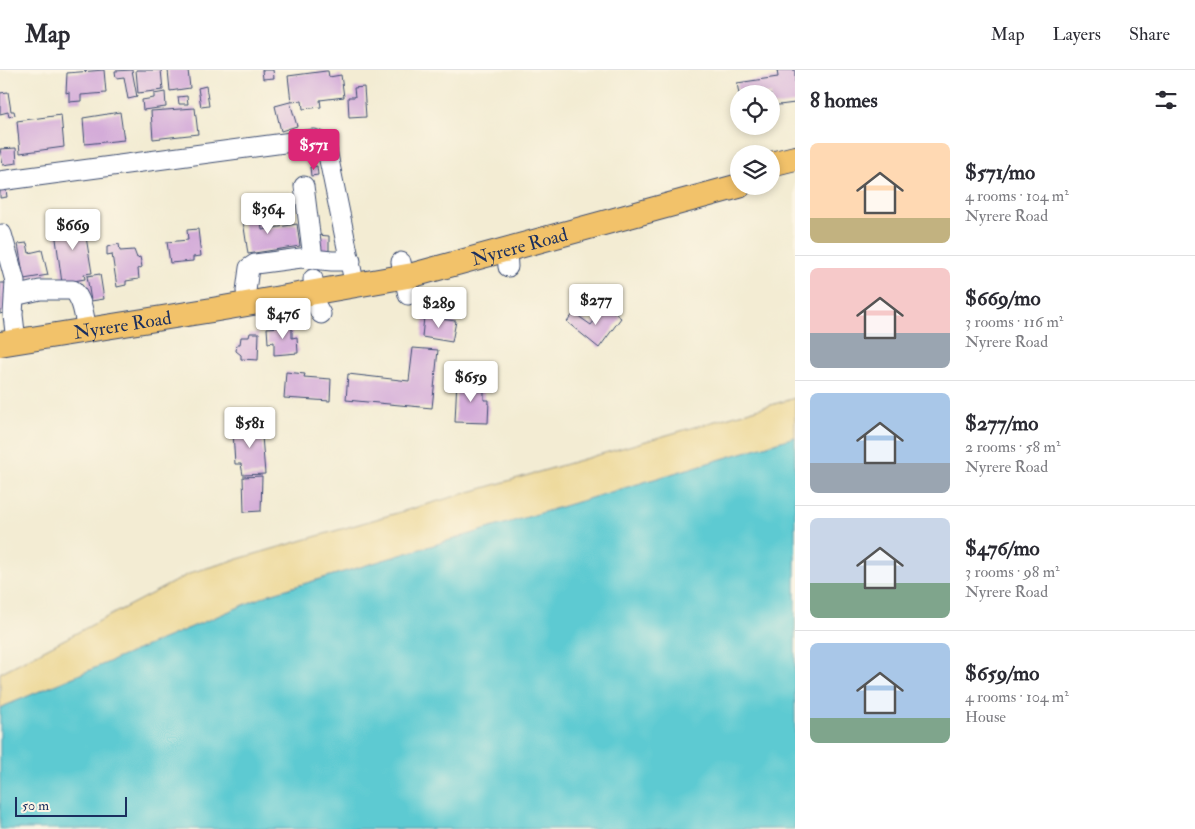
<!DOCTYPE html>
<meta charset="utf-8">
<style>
:root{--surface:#fff;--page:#f2f2f3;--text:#2b2b33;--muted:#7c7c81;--line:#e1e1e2;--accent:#db2777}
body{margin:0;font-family:"IM FELL Double Pica",serif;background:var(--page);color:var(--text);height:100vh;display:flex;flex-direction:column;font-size:19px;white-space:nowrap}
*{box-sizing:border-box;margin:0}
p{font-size:16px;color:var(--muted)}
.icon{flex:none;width:28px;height:28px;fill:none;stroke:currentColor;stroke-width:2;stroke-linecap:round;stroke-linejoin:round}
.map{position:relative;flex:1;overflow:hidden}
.sheet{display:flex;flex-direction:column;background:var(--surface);width:400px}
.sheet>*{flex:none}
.tools{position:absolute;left:730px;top:15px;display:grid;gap:10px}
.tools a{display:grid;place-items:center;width:50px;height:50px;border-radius:50%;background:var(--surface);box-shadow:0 2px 8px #0003;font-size:25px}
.scale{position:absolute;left:15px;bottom:12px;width:112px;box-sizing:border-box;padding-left:5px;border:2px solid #1b2f5e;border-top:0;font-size:14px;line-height:18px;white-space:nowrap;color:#1b2f5e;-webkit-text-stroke:4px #fcf5e5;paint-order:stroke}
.price{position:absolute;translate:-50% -42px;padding:0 11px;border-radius:5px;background:#fff;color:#222;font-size:16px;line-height:32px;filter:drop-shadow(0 1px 2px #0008)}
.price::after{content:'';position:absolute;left:50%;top:30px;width:15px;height:11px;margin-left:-8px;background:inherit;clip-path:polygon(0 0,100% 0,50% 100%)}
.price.selected{background:var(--accent);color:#fff}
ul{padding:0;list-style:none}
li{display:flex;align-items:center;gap:15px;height:125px;padding:0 15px}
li+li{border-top:1px solid var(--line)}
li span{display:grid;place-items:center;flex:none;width:140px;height:100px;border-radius:8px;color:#555}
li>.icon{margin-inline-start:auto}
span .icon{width:60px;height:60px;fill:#fffc;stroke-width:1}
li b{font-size:21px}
h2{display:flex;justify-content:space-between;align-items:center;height:60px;padding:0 15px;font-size:21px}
header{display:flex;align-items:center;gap:30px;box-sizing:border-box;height:70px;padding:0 25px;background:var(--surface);border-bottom:1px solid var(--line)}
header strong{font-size:24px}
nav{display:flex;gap:28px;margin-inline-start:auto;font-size:18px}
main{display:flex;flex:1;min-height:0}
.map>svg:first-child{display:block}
.sand{fill:#eeda9e;stroke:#84847e}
.water{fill:#5dcad2;stroke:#3c7c98}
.building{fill:#d4acd9}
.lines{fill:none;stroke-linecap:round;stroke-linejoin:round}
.minor-casing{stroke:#3b4b70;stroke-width:21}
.major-casing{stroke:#3b4b70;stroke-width:26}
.minor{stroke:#fff;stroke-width:19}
.major{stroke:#f2c26a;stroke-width:24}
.labels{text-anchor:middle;stroke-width:5;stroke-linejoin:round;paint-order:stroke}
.street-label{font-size:19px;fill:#1b2f5e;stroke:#fcf5e5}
</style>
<header>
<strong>Map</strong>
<nav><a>Map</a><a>Layers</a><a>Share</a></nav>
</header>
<main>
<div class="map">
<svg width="795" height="759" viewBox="0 0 795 759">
<rect width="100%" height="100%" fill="#fcf5e5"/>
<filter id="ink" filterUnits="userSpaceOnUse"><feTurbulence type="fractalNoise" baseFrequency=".02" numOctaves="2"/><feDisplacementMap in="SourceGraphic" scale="10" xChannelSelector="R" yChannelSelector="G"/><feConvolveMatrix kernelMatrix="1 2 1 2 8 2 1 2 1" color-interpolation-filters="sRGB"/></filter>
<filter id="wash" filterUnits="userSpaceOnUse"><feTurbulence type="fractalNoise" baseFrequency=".0096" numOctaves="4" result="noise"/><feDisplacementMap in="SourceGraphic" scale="20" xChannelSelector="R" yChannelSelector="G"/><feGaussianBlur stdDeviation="1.12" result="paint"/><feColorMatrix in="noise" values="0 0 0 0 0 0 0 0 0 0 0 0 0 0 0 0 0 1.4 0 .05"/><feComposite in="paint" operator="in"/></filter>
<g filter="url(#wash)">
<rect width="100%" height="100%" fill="#f3ecd3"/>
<path class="sand" d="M795,328v39l-525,157 -270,114v-35l193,-101z"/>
<path class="water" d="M795,367v392h-795v-121l270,-114z"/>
<g id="blocks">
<path class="building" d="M104,0l2,23 -25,2v6l-12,1v-10l-3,1 1,-20z
M132,0l5,27 -9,2 -4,-22 -8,1 -1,-7z
M136,0h25l2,20 -25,3z
M168,0h20l2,18 -20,3z
M262,0h11l1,8 -11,1z
M777,0h18v33l-24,3v-12h-32l-2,-11 41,-6z
M326,1h2l1,6 12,-2 3,22 -24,3 1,7 -18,2 -1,-8 -11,1 -3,-26z
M206,16l3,20 -8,1 -3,-19z
M364,17l2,30 -17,1 -1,-21h7l-1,-9z
M8,22l3,19h3l1,4 -6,2 -1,-5 -8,2v-21z
M165,22l1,15 -23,3 -1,-10 12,-2v-4z
M187,26l1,8h-9l-1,-7z
M290,32l7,24 -16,5 -6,-25z
M195,38l3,26 -45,5 -2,-28z
M120,42l4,28 -39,4 -2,-26z
M61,45l3,32 -44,6 -3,-32z
M16,78l1,15 -14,2 -3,-16z
M317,96l1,9 -7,1 -1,-9z
M0,120h6l1,7 -7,1z
M260,141l2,19 35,-6 3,22 -52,8 -6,-40z
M83,149l9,54 -8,1 1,5 -23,4 -8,-59z
M198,159l3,27 -8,1v4l-23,2 -3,-21 21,-2 -1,-10z
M318,165l11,1v16l-11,-1z
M27,173l2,10 13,-3 6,25 -24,4 -6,-35z
M119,174l1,7 14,-1 3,8 3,-1 2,10 -4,2 1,10 -13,2v4l-9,2 -5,-33 -5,1v-8z
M100,204l4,25 -13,2 -4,-25z
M0,213h5l4,21 -3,8 -6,2z
M606,236l15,12 -22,30 -32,-26 7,-9 17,12z
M424,247l32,4 -4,21 -30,-5z
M292,256v12l5,-1 1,16 -24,2v-13l-6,1 -1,-15z
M250,263h9l-1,27 -17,-1v-4l-5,-4 1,-7h3l1,-7h8z
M413,278l25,2 -6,58 -86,-8 2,-26 61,7z
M286,302l19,2 -1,3 27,2 -1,22 -46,-3z
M457,308l21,1v12h6v9h5l-1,23 -33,-1z
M261,353l4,51 -22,1 -2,-11h-6l-2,-32 8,-1 -1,-7z
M262,406l-1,35 -17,1 -1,-35z"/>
</g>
</g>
<g filter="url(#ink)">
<use href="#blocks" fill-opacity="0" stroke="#3b4b70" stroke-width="1"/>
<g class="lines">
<defs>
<path id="minor" d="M0,111l314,-42 9,4 4,7 25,122
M304,116l9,72
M2,164l13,47 -2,34 3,26
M507,181l1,16
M401,192l7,33
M313,209l2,24 6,11
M246,221l3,-23 6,-4 46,-6 31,3h19
M14,226l26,-6h33c10,10 11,26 14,40"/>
<g id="major">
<path d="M771,94l24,-6"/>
<path id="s1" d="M0,274l212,-34 201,-35 326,-89"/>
</g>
</defs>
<use href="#minor" class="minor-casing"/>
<use href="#major" class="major-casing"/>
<use href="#minor" class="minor"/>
<use href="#major" class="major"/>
</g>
</g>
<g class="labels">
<g class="street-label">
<text dy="7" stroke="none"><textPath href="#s1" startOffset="529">Nyrere Road</textPath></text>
<text dy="7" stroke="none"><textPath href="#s1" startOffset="124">Nyrere Road</textPath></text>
</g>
</g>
</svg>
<div class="tools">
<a><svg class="icon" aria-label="locate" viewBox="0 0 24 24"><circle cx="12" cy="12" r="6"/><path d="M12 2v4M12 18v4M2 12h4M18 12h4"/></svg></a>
<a><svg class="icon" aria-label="layers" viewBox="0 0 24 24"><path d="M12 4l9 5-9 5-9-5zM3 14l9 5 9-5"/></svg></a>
</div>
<div class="scale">50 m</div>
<b class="price selected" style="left:314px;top:101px">$571</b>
<b class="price" style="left:268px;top:165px">$364</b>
<b class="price" style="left:73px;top:181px">$669</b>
<b class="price" style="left:596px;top:256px">$277</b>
<b class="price" style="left:439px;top:259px">$289</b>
<b class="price" style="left:283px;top:270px">$476</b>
<b class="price" style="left:471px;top:333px">$659</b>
<b class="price" style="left:250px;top:379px">$581</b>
</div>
<section class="sheet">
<h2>8 homes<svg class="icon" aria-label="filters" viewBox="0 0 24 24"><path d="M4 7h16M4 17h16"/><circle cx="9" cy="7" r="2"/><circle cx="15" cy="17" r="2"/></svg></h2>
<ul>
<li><span style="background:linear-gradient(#ffd9b3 75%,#c2b280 0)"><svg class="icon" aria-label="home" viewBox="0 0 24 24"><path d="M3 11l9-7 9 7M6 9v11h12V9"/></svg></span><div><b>$571/mo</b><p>4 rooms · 104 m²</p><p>Nyrere Road</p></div></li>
<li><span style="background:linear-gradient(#f6c9c9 65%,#9aa5b1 0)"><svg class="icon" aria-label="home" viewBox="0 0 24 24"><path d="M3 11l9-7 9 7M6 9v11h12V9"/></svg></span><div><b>$669/mo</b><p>3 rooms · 116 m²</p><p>Nyrere Road</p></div></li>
<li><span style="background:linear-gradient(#a9c7e8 70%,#9aa5b1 0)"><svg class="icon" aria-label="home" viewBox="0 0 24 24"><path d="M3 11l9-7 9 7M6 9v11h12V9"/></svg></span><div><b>$277/mo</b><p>2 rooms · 58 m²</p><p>Nyrere Road</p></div></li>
<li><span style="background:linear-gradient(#c9d6e8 65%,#7fa58c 0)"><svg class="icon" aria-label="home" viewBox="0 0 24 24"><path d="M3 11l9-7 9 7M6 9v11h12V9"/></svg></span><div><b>$476/mo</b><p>3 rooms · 98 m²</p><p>Nyrere Road</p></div></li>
<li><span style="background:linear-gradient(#a9c7e8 75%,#7fa58c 0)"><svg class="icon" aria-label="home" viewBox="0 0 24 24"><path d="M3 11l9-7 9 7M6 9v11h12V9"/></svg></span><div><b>$659/mo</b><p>4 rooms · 104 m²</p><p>House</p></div></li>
</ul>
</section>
</main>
